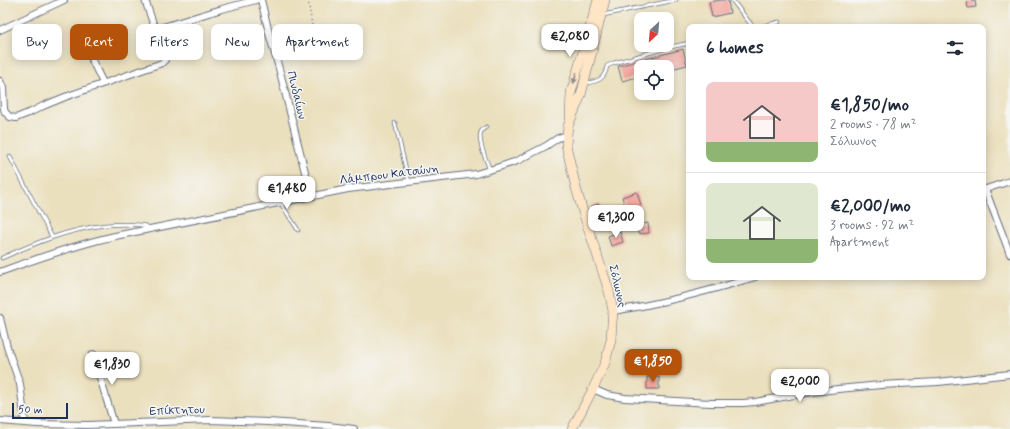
<!DOCTYPE html>
<meta charset="utf-8">
<style>
:root{--surface:#fff;--page:#f2f2f3;--text:#1f2937;--muted:#747a83;--line:#e0e1e3;--accent:#b45309}
body{margin:0;font-family:Mynerve,sans-serif;background:var(--page);color:var(--text);height:100vh;display:flex;flex-direction:column;font-size:15px;white-space:nowrap}
*{box-sizing:border-box;margin:0}
p{font-size:13px;color:var(--muted)}
.icon{flex:none;width:22px;height:22px;fill:none;stroke:currentColor;stroke-width:2;stroke-linecap:round;stroke-linejoin:round}
.map{position:relative;flex:1;overflow:hidden}
.details{position:absolute;left:686px;top:24px;width:300px;height:256px;display:flex;flex-direction:column;background:var(--surface);border-radius:8px;box-shadow:0 2px 10px #0003}
.details>*{flex:none}
.hud{position:absolute;left:12px;top:24px;width:380px;height:36px;display:flex;gap:8px}
.needle{width:26px;rotate:206deg}
.tools{position:absolute;left:634px;top:12px;display:grid;gap:8px}
.tools a{display:grid;place-items:center;width:40px;height:40px;border-radius:8px;background:var(--surface);box-shadow:0 2px 10px #0003;font-size:20px}
.scale{position:absolute;left:12px;bottom:10px;width:56px;box-sizing:border-box;padding-left:4px;border:2px solid #1b2f5e;border-top:0;font-size:11px;line-height:14px;white-space:nowrap;color:#1b2f5e;-webkit-text-stroke:3px #f6f6f2;paint-order:stroke}
.price{position:absolute;translate:-50% -34px;padding:0 9px;border-radius:8px;background:#fff;color:#222;font-size:13px;line-height:26px;filter:drop-shadow(0 1px 2px #0008)}
.price::after{content:'';position:absolute;left:50%;top:24px;width:12px;height:9px;margin-left:-6px;background:inherit;clip-path:polygon(0 0,100% 0,50% 100%)}
.price.selected{background:var(--accent);color:#fff}
ul{padding:0;list-style:none}
li{display:flex;align-items:center;gap:12px;height:100px;padding:0 20px}
li+li{border-top:1px solid var(--line)}
li span{display:grid;place-items:center;flex:none;width:112px;height:80px;border-radius:8px;color:#555}
li>.icon{margin-inline-start:auto}
span .icon{width:48px;height:48px;fill:#fffc;stroke-width:1}
li b{font-size:17px}
h2{display:flex;justify-content:space-between;align-items:center;height:48px;padding:0 20px;font-size:17px}
.chip{padding:0 14px;border-radius:8px;background:var(--surface);box-shadow:0 2px 10px #0003;font-size:14px;line-height:36px}
.chip.selected{background:var(--accent);color:#fff}
.map>svg:first-child{display:block}
.building{fill:#f2a59c}
.lines{fill:none;stroke-linecap:round;stroke-linejoin:round}
.lane-casing{stroke:#646d80;stroke-width:4.5}
.street-casing{stroke:#646d80;stroke-width:8}
.secondary-casing{stroke:#646d80;stroke-width:10}
.path{stroke:#646d80;stroke-width:1.5;stroke-dasharray:1 3;stroke-linecap:butt}
.lane{stroke:#fff;stroke-width:3}
.street{stroke:#fff;stroke-width:6}
.secondary{stroke:#fde5c5;stroke-width:9}
.oneway{fill:#8c8a92}
.labels{text-anchor:middle;stroke-width:3;stroke-linejoin:round;paint-order:stroke}
.street-label{font-size:12px;fill:#1b2f5e;stroke:#f6f6f2}
</style>
<div class="map">
<svg width="1010" height="429" viewBox="0 0 1010 429">
<rect width="100%" height="100%" fill="#f6f6f2"/>
<filter id="ink" filterUnits="userSpaceOnUse"><feTurbulence type="fractalNoise" baseFrequency=".025" numOctaves="2"/><feDisplacementMap in="SourceGraphic" scale="8" xChannelSelector="R" yChannelSelector="G"/><feConvolveMatrix kernelMatrix="1 2 1 2 8 2 1 2 1" color-interpolation-filters="sRGB"/></filter>
<filter id="wash" filterUnits="userSpaceOnUse"><feTurbulence type="fractalNoise" baseFrequency=".012" numOctaves="4" result="noise"/><feDisplacementMap in="SourceGraphic" scale="16" xChannelSelector="R" yChannelSelector="G"/><feGaussianBlur stdDeviation="0.9" result="paint"/><feColorMatrix in="noise" values="0 0 0 0 0 0 0 0 0 0 0 0 0 0 0 0 0 1.4 0 .05"/><feComposite in="paint" operator="in"/></filter>
<g filter="url(#wash)">
<rect width="100%" height="100%" fill="#ebe0be"/>
<g id="blocks">
<path class="building" d="M721,0h7l2,13 -18,4 -3,-15z
M975,1l1,6 -8,1 -1,-6z
M683,49l4,16 -20,5v-3h-26v9l-19,5 -4,-15z
M637,192l4,13 -15,5 -4,-13z
M599,204l2,6 -7,3 -2,-7z
M648,223l1,10 -11,1 -2,-9z
M620,232l3,10 -12,4 -3,-10z
M647,377h12v12h-12z"/>
</g>
</g>
<g filter="url(#ink)">
<use href="#blocks" fill-opacity="0" stroke="#646d80" stroke-width="1"/>
<g class="lines">
<defs>
<path id="lane" d="M732,0l21,27
M603,15l73,-15
M760,27l19,-5
M687,43l2,7
M585,83c13,-1 20,-4 22,-17l7,-3 52,-15 23,-5
M395,123l14,59
M486,127c-2,2 -4,2 -5,5 -4,9 6,30 9,38
M10,157l42,80
M280,202l18,28
M2,258c33,-15 67,-29 104,-33 11,-1 23,-1 34,0l6,1 3,2"/>
<path id="street" d="M261,0l9,37 10,35 31,124
M156,29l66,-20 34,-9
M0,30l64,-30
M88,52l15,31
M0,81l3,7 1,21 1,3 5,5 6,1 15,-6 12,-6 22,-9 97,-34 3,-3 -1,-5 -19,-55
M985,189l25,65
M983,190l27,-9
M0,272c38,-14 75,-27 115,-36l233,-47 128,-15 23,-7 18,-6 29,-15 12,-8 9,-3
M613,311c48,-7 96,-20 142,-34
M0,318l7,29 13,37 5,39
M93,354l21,70
M593,389l14,6 18,3 85,5h33l12,-1 50,-9 33,-4 43,-4 57,-3 72,-8
M0,421l37,3 51,1 122,-5 58,2 60,4 26,3"/>
<path id="secondary" d="M570,118l1,-25 27,-93
M572,429l21,-40 12,-26 6,-23 1,-17 1,-12 -4,-20 -26,-79 -7,-24 -10,-43 1,-10 1,-9 13,-31 24,-95"/>
</defs>
<use href="#lane" class="lane-casing"/>
<use href="#street" class="street-casing"/>
<use href="#secondary" class="secondary-casing"/>
<path class="path" d="M281,49l33,-11 -6,-38"/>
<use href="#lane" class="lane"/>
<use href="#street" class="street"/>
<use href="#secondary" class="secondary"/>
</g>
<defs><path id="oneway-solid" d="M-6-.8H1V-3.2L6.5 0L1 3.2V.8H-6Z"/></defs>
<use class="oneway" href="#oneway-solid" transform="translate(575 78) rotate(106)"/>
</g>
<g class="labels">
<g class="street-label">
<text transform="translate(297 95) rotate(76)" y="4">Πινδαίων</text>
<text transform="translate(389 174) rotate(-7)" y="4">Λάμπρου Κατσώνη</text>
<text transform="translate(618 286) rotate(77)" y="4">Σόλωνος</text>
<text transform="translate(177 410) rotate(-2)" y="4">Επίκτητου</text>
</g>
</g>
</svg>
<div class="tools">
<a><svg class="needle" viewBox="-14 -14 28 28"><path d="M0-13l5 13h-10z" fill="#e53935"/><path d="M0 13l5-13h-10z" fill="#747a83"/></svg></a>
<a><svg class="icon" aria-label="locate" viewBox="0 0 24 24"><circle cx="12" cy="12" r="6"/><path d="M12 2v4M12 18v4M2 12h4M18 12h4"/></svg></a>
</div>
<div class="scale">50 m</div>
<b class="price" style="left:570px;top:58px">€2,080</b>
<b class="price" style="left:287px;top:210px">€1,480</b>
<b class="price" style="left:616px;top:239px">€1,300</b>
<b class="price selected" style="left:653px;top:383px">€1,850</b>
<b class="price" style="left:112px;top:386px">€1,830</b>
<b class="price" style="left:800px;top:403px">€2,000</b>
<div class="hud">
<a class="chip">Buy</a>
<a class="chip selected">Rent</a>
<a class="chip">Filters</a>
<a class="chip">New</a>
<a class="chip">Apartment</a>
</div>
<section class="details">
<h2>6 homes<svg class="icon" aria-label="filters" viewBox="0 0 24 24"><path d="M4 7h16M4 17h16"/><circle cx="9" cy="7" r="2"/><circle cx="15" cy="17" r="2"/></svg></h2>
<ul>
<li><span style="background:linear-gradient(#f6c9c9 75%,#8fb573 0)"><svg class="icon" aria-label="home" viewBox="0 0 24 24"><path d="M3 11l9-7 9 7M6 9v11h12V9"/></svg></span><div><b>€1,850/mo</b><p>2 rooms · 78 m²</p><p>Σόλωνος</p></div></li>
<li><span style="background:linear-gradient(#dfe7d0 70%,#8fb573 0)"><svg class="icon" aria-label="home" viewBox="0 0 24 24"><path d="M3 11l9-7 9 7M6 9v11h12V9"/></svg></span><div><b>€2,000/mo</b><p>3 rooms · 92 m²</p><p>Apartment</p></div></li>
</ul>
</section>
</div>
